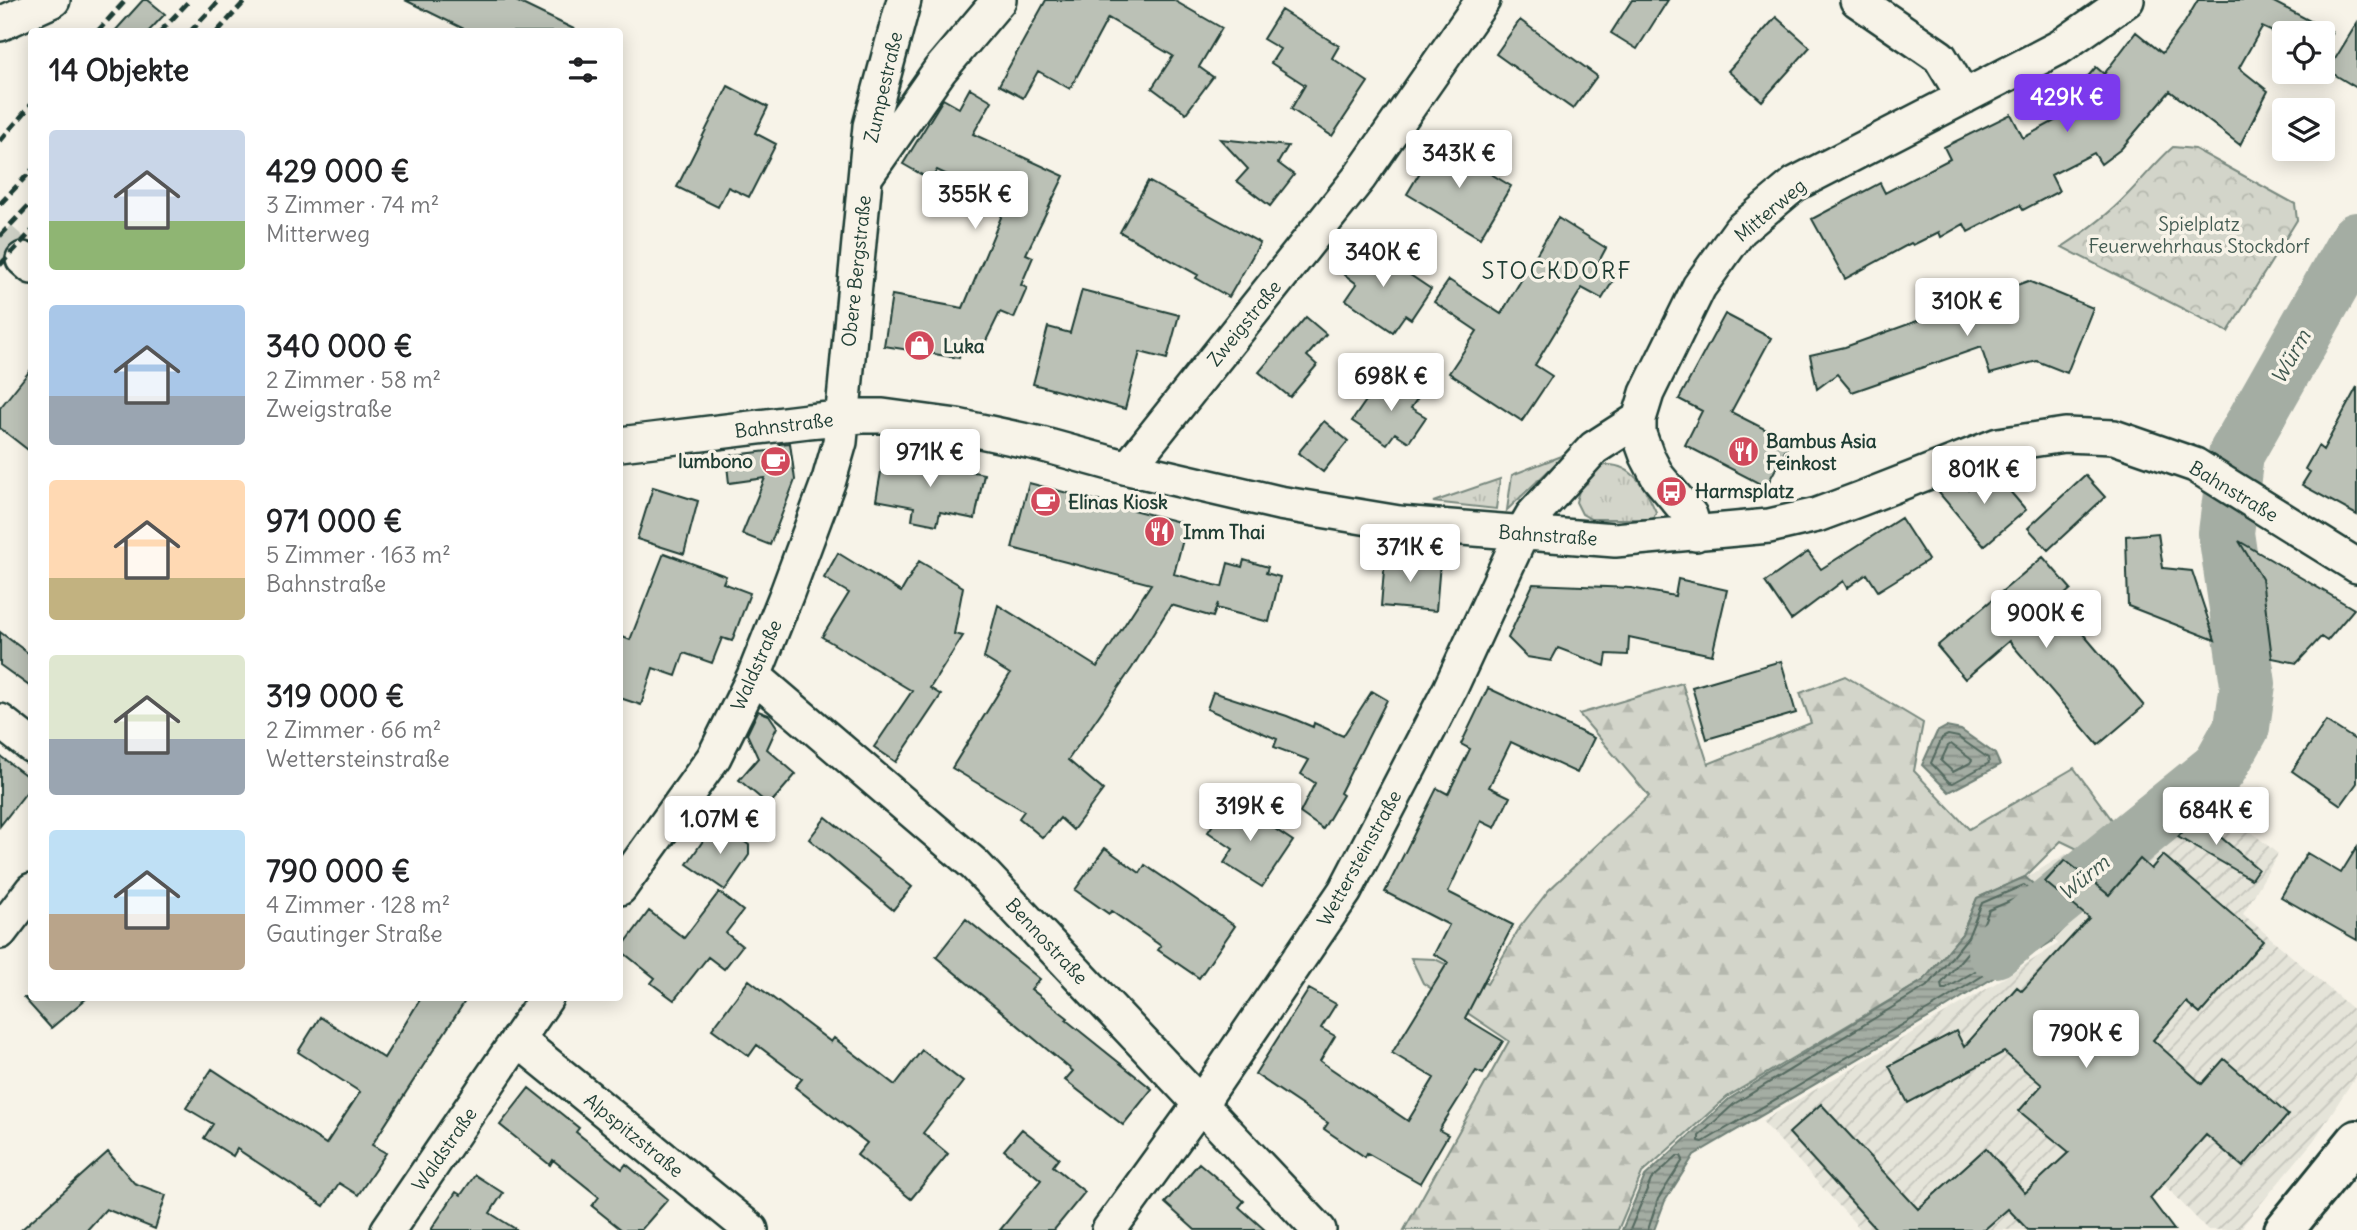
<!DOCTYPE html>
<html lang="de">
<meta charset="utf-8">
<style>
:root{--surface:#fff;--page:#f6f6f6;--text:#202124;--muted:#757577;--accent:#7c3aed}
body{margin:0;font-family:Delius,sans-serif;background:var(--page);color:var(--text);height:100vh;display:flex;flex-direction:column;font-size:26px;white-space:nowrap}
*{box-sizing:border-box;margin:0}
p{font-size:23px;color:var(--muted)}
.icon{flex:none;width:38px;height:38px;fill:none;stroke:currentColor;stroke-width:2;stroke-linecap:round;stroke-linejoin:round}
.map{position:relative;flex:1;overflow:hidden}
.details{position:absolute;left:28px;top:28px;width:595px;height:973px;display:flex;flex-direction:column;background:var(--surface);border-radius:7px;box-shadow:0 4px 18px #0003}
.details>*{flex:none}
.controls{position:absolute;left:2272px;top:21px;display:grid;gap:14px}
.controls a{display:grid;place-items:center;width:63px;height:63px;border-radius:7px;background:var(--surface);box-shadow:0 4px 18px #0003;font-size:35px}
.price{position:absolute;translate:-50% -60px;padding:0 16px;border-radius:7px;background:#fff;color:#222;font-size:23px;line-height:46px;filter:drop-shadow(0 2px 4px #0008)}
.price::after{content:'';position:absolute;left:50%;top:42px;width:21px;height:16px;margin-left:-10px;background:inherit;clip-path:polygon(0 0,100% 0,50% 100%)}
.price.selected{background:var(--accent);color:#fff}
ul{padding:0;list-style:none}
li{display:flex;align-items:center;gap:21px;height:175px;padding:0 21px}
li span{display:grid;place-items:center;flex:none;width:196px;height:140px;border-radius:7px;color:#555}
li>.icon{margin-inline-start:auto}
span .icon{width:84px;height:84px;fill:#fffc;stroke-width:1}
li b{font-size:30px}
h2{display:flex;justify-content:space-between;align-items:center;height:84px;padding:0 21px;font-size:30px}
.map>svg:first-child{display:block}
.industrial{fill:url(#industrial-furrows)}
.grass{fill:url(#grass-tufts);stroke:#79897f;stroke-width:2}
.forest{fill:url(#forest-firs);stroke:#79897f;stroke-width:2}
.park{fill:url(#park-crowns);stroke:#79897f;stroke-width:2}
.water{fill:url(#water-rules);stroke:#6f8077;stroke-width:2}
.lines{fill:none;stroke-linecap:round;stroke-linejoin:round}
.shore{stroke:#546a60;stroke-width:2}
.river{stroke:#a4ada3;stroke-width:56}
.building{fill:#bbc1b6;stroke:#1f3d34;stroke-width:2}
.minor-tunnel{stroke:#cccfc4;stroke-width:33;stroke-dasharray:33 17;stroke-linecap:butt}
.minor-casing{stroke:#1f3d34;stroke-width:38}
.major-casing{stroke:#1f3d34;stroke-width:44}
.minor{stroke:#f7f3e8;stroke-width:33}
.major{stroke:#f7f3e8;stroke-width:38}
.rail{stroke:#1f3d34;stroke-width:5;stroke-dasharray:10 5;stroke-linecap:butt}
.labels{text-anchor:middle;stroke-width:7;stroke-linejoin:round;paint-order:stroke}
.street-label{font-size:19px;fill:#1f3d34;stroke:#f7f3e8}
.park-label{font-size:19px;fill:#435b52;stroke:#f7f3e8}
.poi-label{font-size:19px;font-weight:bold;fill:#1f3d34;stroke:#f7f3e8;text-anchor:start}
.water-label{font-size:21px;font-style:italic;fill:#405950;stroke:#f7f3e8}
.quarter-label{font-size:23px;letter-spacing:2px;fill:#1f3d34;stroke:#f7f3e8}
</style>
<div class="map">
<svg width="2357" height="1230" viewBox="0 0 2357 1230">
<defs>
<pattern id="industrial-furrows" width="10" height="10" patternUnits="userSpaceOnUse" patternTransform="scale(1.75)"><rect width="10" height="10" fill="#e5e4d9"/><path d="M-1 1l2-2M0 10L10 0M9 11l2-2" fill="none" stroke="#c4c4bb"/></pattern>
<pattern id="grass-tufts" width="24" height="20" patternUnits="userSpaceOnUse" patternTransform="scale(1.75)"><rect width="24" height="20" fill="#d3d5ca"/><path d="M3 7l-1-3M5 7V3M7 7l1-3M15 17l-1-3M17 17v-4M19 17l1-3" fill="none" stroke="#b5b8ae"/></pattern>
<pattern id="forest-firs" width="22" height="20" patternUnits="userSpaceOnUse" patternTransform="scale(1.75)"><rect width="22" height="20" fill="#d3d5ca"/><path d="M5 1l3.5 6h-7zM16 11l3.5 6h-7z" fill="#b5b8ae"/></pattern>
<pattern id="park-crowns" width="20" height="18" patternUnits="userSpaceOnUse" patternTransform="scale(1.75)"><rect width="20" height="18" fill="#d3d5ca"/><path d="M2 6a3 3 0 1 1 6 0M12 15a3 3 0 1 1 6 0" fill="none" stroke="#b5b8ae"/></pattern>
<pattern id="water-rules" width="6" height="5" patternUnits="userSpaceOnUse" patternTransform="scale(1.75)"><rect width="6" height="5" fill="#a4ada3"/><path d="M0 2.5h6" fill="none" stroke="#858e86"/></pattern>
</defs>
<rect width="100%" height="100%" fill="#f7f3e8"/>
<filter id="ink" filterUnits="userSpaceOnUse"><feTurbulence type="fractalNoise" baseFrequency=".0143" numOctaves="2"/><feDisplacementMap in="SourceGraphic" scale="14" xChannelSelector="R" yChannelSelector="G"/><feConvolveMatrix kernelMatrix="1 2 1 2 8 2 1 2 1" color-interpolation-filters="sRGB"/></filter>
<g filter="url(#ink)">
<path class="industrial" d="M2203,792l75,62 -35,60 114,99v61l-43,66 -75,90h-31l-62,-64 -61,64h-224l-99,-109 221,-130 75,-47 -17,-18 -61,-21 86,-51 19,16 17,-14 21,19z"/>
<path class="grass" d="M1566,454l-59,56 5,-35z
M1605,465c28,-2 41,24 51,47l-3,7h-62l-9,-5 -6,-12c6,-22 6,-30 29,-37z
M1500,479l-4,30 -63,-7z"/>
<path class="forest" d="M1845,676l78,47 -9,48 55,58 105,-61 44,60 -26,28 -31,-15 -36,36 -48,21 -15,36 -38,46 -197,117 -85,76 -24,57h-214l105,-189 -86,-58 -12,-25 24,1 52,25 33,-57 29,-37 100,-94 -70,-82 103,-31 26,81 103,-41 -11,-30z"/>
<path class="park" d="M2173,147l22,2 100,55 2,16 -69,112 -166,-85c23,-15 46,-32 65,-52 16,-16 29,-33 46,-48z"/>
<path class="water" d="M1946,727l15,3 34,24 5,11 -51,27 -27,-27 15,-33z
M2025,877l49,41 -23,24 -111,69 -246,144 -29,46 -11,29h-32l23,-54 84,-77 195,-119 38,-46 15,-36z"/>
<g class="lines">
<path class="shore" d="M1948,735l10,2 30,21 1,5 -36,20 -4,-1 -18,-19 11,-25z
M1951,744l21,16 -2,3 -17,9 -12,-11 7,-15z
M2024,885l38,33 -1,3 -15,15 -110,69 -233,137 -4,-1v-5l35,-32 195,-119 39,-48 14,-34z
M2022,896l26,21v5l-7,8 -95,59h-4l-1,-5 35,-42 13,-32z
M2020,908l12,9v5l-40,26 -4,-1 -1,-3 10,-26z
M1630,1230l21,-50 26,-24h4l2,4 -25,39 -10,31"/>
<path class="river" d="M1995,950l224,-182 23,-41 6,-43 -22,-151 10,-79 121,-214"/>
</g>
<path class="building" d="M143,0h5l17,14 -17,18h-34z
M405,0h109l66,32h-110z
M1046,0h127l49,28 -23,39 14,10 -27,36 -34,-25 21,-32 -65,-38 -38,71 -32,-18 -15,27 -24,-13z
M1632,0h36l-31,49 -26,-16z
M2198,0h72l63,33h-58l-13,-6 -23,41 29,23 -28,54 -70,-54 -49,58 -20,15 -7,-11 -43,22 8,16 -36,19 -3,-5 -52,27 -4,-8 -23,13 -2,-5 -26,13 -2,-2 -66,36 -33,-60 68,-36 5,10 65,-34 -6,-12 67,-33 12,24 52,-28 -9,-8 30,-35 8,7 32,-42 26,21 23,-31z
M1281,10l58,36 -7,12 36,24 -36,54 -41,-27 14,-24 -34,-22 9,-14 -17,-10z
M1776,17l34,30 -48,54 -34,-30z
M1520,20l77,56 -24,33 -77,-55z
M2357,23v65l-25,-15v-9z
M728,86l40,21 -13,26 21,11 -27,53 -21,-10 -10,20 -41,-20z
M970,88l22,13 -19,33 91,42 -38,78 7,3 -12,28 6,3 -13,30 -14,-6 -19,39 -19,-9 -3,16 -75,-12 8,-51 71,13 44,-105 -70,-33 -6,10 -28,-16 40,-65 16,9z
M1220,139l68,7 -10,17 16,12 -24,31 -33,-25 11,-12z
M1438,142l73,44 -31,52 -73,-44z
M1148,181l112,62 -31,54 -33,-19 2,-3 -78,-43z
M1558,218l48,30 -9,17 19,11 -14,23 -20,-11 -47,77 17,11 -30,45 -73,-48 28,-42 -43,-29 15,-22 52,34z
M1370,248l61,41 -20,30 -6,-4 -12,17 -47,-32 11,-16 -16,-12 15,-23 9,7z
M2028,281l65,27 -26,65 -30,-12 -47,13 -9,-27 -129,45 -15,-18 -20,15 -7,-34 35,-8z
M1082,290l97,25 -12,44 -27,-7 -15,57 -92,-25 15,-57 22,6z
M1725,314l46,24 -40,74 59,30 -24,45 -81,-42 17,-34 -23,-12z
M1306,317l20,17 -19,22 10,9 -27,32 -31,-25z
M32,368v85l-32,-25v-20z
M1396,376l25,17 -10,15 15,9 -17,25 -14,-9 -8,11 -35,-23 22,-32 10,6z
M2357,387v128l-55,-30 8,-13 -5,-3 13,-23 5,4z
M1324,421l24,20 -25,31 -25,-19z
M790,443l5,37 -25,65 -28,-11 23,-56 -36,5 -3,-27 51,-6 2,-6z
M884,455l100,19 -9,45 -35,-7 -3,13 -25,-5 2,-13 -38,-7z
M1991,469l35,41 -42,36 -45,-53 11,-8 11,-5 7,9z
M2085,475l20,22 -57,53 -20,-22z
M1029,483l158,41 -13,50 48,13 6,-24 14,4 2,-7 24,7 -2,6 14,4 -11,45 -53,-14 2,-5 -5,14 -42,-12 -39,63 -64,92 35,30 -30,40 -13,-12 -17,20 -24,-20 5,-7 -72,-43 58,-94 -26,-16 14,-53 99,62 54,-83 -139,-36z
M653,487l45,14 -14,53 -47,-15z
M1901,518l27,42 -50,31 -11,-17 -20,14 -4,-7 -52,39 -26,-38 43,-30 13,17z
M2158,533l5,35 29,3 23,69 -87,-34 -2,-70z
M2239,541l115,68 -27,32 -6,-4 -24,26 -25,-5 -10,-79z
M664,553l62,23 -3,7 27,10 -18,48 -10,-3 -10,25 -28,-10 -8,23 -23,-8 -12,37 -21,-7v-62l10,4z
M838,553l63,39 18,-31 44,26 -9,47 9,2 -33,52 11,7 -45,67 -22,-15 38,-56 -90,-54 27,-44 -25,-15z
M2043,557l28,32 -15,13 88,104 -46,39 -89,-104 -44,38 -28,-33z
M1385,558l55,5 -4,48 -55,-5z
M1678,579l49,11 -15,65 -83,-18 -1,18 -21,-1 -2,12 -47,-18 -7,13 -24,-4 -19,-19 25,-54 98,4 44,8z
M0,632l32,24v32l-32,-23z
M1781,661l15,52 -89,26 -15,-52z
M1488,688l106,50 -17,35 -66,-31 -22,45 21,10 -15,31 -14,-7 -33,71 65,33 -48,93 38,23 -20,33 -7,-3 -37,59 9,5 -28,48 -53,-30 -2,4 -41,-28 4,-6 -73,-49 54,-85 27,15 -15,24 14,8 -15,25 88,60 26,-43 -42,-25 56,-91 -14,-8 15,-29 -64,-33 52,-104 11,6 22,-45 -9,-5z
M1372,691l15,9 -47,93 3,2 -20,34 -23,-16 15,-30 -14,-9 8,-14 -35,-13 3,-8 -70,-30 6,-17 74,24 26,11 1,-4 29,13z
M758,711l11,4 8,12 -10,22 29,25 -27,31 -30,-25 19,-22 -11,-24z
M2326,721l31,20v42l-16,22 -49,-34z
M0,756l32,24v5l-32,41z
M1230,799l63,42 -31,46 -38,-24 9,-14 -25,-17z
M2196,816l62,53 -7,10 -73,-42z
M826,817l86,70 -19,23 -84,-71z
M716,822l33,23v10l-24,35 -38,-26z
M2357,847v93l-76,-43 26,-44 34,20z
M1105,848l35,25 5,-8 90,61 -36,52 -41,-28 3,-4 -50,-35 -2,3 -34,-24z
M2163,855l100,86 -63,73 -14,-12 -33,38 49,44 22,-25 64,56 -45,52 -37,-32 -56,63 24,32h-146l-20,-21 -24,21h-107l-88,-97 32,-29 97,105 68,-61 39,45 44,-41 -50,-41 23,-26 -38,-33 -96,51 -19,-37 67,-35 8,16 53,-60 5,4 67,-73 -44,-36 20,-22 44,35 31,-36 11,10z
M719,892l24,19 -17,22 16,13 -18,23 -16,-12 -34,43 -23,-17 4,-5 -35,-28 29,-39 35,27z
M966,919l74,60 -9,10 37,29 -2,2 86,69 -29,36 -58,-45 8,-9 -137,-114z
M749,980l82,62 3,-4 61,47 27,-35 41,32 -40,51 25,21 -37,45 -54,-44 10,-12 -72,-56 7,-8 -45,-34 -8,11 -37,-27z
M24,998h63l-36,30z
M421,998h46l-95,147 14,8 -28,42 -19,-12 -15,23 -87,-57 -4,7 -29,-18 9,-14 -27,-16 26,-39 114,75 34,-52 -62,-40 22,-35 64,41z
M529,1088l50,40 -3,4 46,37 4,-5 42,35 -27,31h-19l-30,-24 7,-9 -46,-37 -3,5 -50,-40z
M1022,1129l37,29 -6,8 32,26 -31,38h-54l41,-50 -37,-30z
M108,1152l26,31 32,12 -11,34 -49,-20 -19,21h-66z
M1199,1163l45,38 -5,6 26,23h-70l-30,-27z
M475,1175l28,18 -13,20 27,17h-86l25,-38 5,3z"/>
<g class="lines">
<path class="minor-tunnel" d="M0,238l23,21"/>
<defs>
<path id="minor" d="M1857,0l83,57 24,40
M0,24l53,-24
M868,173l72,-103 59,-70
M23,259l9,8
M620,444l188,-23 54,-5h21l74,10 84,18 87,24 151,35 120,20 216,17 154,-14 48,-11 43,-16 138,-54 67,-10 49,2 81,28 162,101
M1128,468l231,-290 124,-178
M1696,534l-6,-19 -32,-38 -11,-21 -8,-22v-15l8,-26 52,-106 41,-57 55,-46 265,-137 67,-47
M754,676l221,189 344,365
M0,721l32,25
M620,888l94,-131 40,-81 33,-83 42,-113 11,-38 30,-316 34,-126
M0,932l32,-42
M518,1040l233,190
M388,1230l158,-232
M1109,1230l92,-127 144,-212 105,-202 72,-156 10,-17 62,-68 45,-29"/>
<path id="major" d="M2284,1230l73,-90"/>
</defs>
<use href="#minor" class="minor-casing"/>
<use href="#major" class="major-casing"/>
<use href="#minor" class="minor"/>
<use href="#major" class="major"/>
<path class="rail" d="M97,32l29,-32
M160,32l30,-32
M190,32l30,-32
M217,32l29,-32
M0,141l32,-37
M0,204l32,-34
M0,236l32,-34
M0,265l32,-34"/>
</g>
</g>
<defs>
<symbol id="shop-disc" viewBox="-11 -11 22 22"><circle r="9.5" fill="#d1495b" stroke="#f7f3e8"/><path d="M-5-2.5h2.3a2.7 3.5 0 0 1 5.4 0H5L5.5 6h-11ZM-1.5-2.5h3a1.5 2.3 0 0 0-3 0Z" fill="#fff"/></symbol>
<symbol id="restaurant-disc" viewBox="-11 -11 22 22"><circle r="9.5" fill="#d1495b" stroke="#f7f3e8"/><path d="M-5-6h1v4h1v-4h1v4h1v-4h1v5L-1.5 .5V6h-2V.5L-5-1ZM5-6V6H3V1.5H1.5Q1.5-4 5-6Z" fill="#fff"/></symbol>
<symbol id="cafe-disc" viewBox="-11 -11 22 22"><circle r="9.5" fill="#d1495b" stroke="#f7f3e8"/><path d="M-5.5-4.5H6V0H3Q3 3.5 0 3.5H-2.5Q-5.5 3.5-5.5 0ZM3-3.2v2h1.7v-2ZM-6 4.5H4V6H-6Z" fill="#fff"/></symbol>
<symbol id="bus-disc" viewBox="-11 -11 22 22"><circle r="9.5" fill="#d1495b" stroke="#f7f3e8"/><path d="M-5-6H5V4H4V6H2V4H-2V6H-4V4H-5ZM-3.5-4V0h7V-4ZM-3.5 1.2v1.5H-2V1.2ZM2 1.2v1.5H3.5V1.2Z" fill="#fff"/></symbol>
</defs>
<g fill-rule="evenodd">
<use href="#shop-disc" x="902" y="328" width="35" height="35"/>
<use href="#restaurant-disc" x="1726" y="434" width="35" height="35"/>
<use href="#cafe-disc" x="758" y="444" width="35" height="35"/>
<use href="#bus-disc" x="1654" y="474" width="35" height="35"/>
<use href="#cafe-disc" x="1028" y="484" width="35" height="35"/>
<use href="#restaurant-disc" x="1142" y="514" width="35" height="35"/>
</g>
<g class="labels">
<g class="street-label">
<text transform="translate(883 87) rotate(-77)" y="7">Zumpestraße</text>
<text transform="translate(1770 210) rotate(-40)" y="7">Mitterweg</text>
<text transform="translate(856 271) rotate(-84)" y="7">Obere Bergstraße</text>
<text transform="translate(1244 323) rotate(-51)" y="7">Zweigstraße</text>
<text transform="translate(784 425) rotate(-7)" y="7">Bahnstraße</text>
<text transform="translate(2234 491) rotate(31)" y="7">Bahnstraße</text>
<text transform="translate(1548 535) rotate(4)" y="7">Bahnstraße</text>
<text transform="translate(756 665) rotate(-66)" y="7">Waldstraße</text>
<text transform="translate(1359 858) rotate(-61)" y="7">Wettersteinstraße</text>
<text transform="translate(1047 941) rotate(47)" y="7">Bennostraße</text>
<text transform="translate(634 1135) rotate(39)" y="7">Alpspitzstraße</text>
<text transform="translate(444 1149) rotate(-55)" y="7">Waldstraße</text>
</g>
<g class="park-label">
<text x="2199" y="231">Spielplatz<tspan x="2199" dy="22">Feuerwehrhaus Stockdorf</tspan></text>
</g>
<g class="poi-label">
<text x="943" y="353">Luka</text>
<text x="1766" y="448">Bambus Asia<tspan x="1766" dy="22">Feinkost</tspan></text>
<text x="753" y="468" text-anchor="end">lumbono</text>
<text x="1695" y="498">Harmsplatz</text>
<text x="1068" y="509">Elinas Kiosk</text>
<text x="1183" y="539">Imm Thai</text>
</g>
<g class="water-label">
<text transform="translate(2291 357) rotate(-61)" y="7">Würm</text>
<text transform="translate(2084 878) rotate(-39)" y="7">Würm</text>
</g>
<g class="quarter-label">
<text x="1557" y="279">STOCKDORF</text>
</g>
</g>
</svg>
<div class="controls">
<a><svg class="icon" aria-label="locate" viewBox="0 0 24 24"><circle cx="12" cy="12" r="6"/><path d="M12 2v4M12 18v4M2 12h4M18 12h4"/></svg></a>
<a><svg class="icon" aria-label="layers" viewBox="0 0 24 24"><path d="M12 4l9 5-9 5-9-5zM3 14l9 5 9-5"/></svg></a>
</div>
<b class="price selected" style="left:2067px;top:134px">429K €</b>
<b class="price" style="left:1459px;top:190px">343K €</b>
<b class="price" style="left:975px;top:231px">355K €</b>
<b class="price" style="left:1383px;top:289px">340K €</b>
<b class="price" style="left:1967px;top:338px">310K €</b>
<b class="price" style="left:1391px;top:413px">698K €</b>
<b class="price" style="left:930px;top:489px">971K €</b>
<b class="price" style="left:1984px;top:506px">801K €</b>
<b class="price" style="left:1410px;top:584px">371K €</b>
<b class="price" style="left:2046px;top:650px">900K €</b>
<b class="price" style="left:1250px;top:843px">319K €</b>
<b class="price" style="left:2216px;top:847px">684K €</b>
<b class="price" style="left:720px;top:856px">1.07M €</b>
<b class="price" style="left:2086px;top:1070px">790K €</b>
<section class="details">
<h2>14 Objekte<svg class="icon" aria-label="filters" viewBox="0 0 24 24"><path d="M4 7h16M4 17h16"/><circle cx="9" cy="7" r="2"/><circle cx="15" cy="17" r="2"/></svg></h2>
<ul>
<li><span style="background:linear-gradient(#c9d6e8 65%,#8fb573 0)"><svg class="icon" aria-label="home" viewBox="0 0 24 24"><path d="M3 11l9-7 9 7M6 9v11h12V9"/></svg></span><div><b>429 000 €</b><p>3 Zimmer · 74 m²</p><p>Mitterweg</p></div></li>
<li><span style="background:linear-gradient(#a9c7e8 65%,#9aa5b1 0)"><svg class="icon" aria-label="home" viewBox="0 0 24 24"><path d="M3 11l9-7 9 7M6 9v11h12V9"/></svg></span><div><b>340 000 €</b><p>2 Zimmer · 58 m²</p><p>Zweigstraße</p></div></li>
<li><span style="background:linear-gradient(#ffd9b3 70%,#c2b280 0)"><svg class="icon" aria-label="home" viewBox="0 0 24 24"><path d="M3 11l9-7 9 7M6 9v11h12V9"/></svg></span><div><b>971 000 €</b><p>5 Zimmer · 163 m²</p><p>Bahnstraße</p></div></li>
<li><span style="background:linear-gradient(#dfe7d0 60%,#9aa5b1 0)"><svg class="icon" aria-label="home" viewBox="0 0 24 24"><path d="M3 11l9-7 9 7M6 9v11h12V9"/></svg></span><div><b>319 000 €</b><p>2 Zimmer · 66 m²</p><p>Wettersteinstraße</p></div></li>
<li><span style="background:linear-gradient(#bfe0f5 60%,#b9a48a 0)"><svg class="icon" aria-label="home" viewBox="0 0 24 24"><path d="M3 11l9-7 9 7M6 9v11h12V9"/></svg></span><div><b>790 000 €</b><p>4 Zimmer · 128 m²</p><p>Gautinger Straße</p></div></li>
</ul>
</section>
</div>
